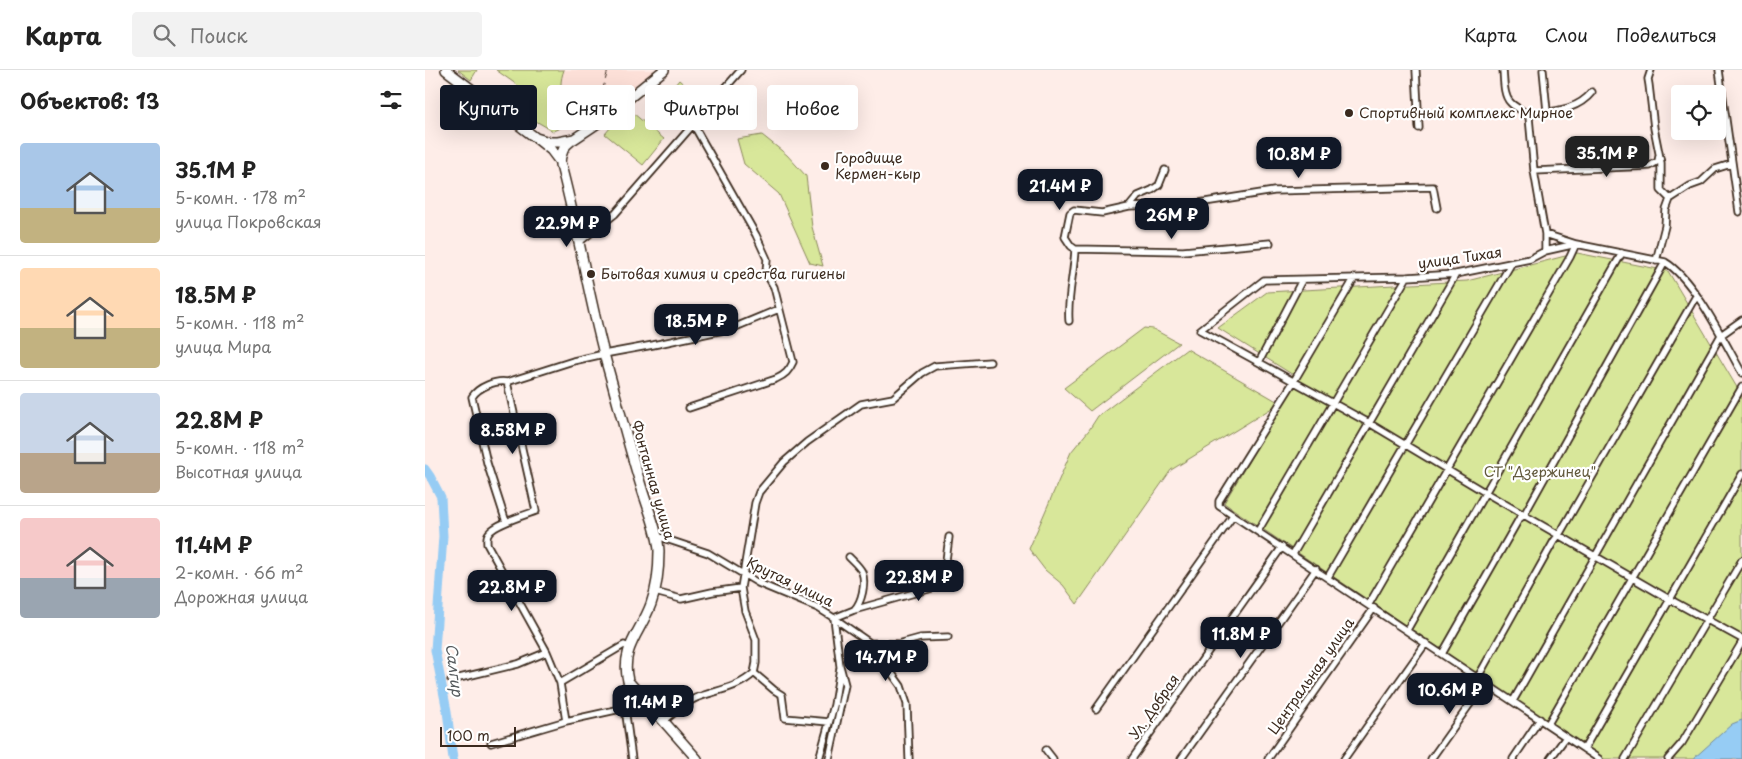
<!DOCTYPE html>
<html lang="ru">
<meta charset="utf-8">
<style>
:root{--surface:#fff;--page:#f2f2f2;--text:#222;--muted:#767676;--line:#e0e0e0;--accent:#111827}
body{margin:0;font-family:"Playpen Sans",sans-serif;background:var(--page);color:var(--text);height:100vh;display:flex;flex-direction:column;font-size:19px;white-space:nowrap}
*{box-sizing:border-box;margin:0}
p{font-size:16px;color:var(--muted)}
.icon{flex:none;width:28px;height:28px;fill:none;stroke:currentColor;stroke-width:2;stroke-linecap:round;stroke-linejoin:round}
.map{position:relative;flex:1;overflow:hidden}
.side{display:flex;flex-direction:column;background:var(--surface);width:425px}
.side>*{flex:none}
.hud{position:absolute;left:15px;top:15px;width:475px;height:45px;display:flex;gap:10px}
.buttons{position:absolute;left:1246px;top:15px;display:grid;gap:10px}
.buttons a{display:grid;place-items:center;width:55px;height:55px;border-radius:5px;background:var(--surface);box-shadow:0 5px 20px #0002;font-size:25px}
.scale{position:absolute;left:15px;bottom:12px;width:76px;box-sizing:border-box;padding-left:5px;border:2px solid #3b2a1e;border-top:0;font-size:14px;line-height:18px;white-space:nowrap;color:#3b2a1e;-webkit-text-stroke:4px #fff;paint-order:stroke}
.price{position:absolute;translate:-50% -42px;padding:0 11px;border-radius:10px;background:var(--accent);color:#fff;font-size:16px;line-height:32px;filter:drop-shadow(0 1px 2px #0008)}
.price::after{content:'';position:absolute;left:50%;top:30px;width:15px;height:11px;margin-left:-8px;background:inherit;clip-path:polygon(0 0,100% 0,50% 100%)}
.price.selected{background:#222;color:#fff}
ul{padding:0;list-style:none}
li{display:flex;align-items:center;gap:15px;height:125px;padding:0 20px}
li+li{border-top:1px solid var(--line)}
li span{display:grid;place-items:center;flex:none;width:140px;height:100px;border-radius:5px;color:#555}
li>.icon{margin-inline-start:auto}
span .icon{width:60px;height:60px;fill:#fffc;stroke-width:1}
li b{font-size:21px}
h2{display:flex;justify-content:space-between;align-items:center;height:60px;padding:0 20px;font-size:21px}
.tag{padding:0 18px;border-radius:5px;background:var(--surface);box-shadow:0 5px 20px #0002;font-size:18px;line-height:45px}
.tag.selected{background:var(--accent);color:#fff}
header{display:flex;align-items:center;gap:30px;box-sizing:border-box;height:70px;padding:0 25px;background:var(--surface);border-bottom:1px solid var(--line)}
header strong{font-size:24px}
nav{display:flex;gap:28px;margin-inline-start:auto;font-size:18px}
.search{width:350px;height:45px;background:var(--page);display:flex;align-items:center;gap:12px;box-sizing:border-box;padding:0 18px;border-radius:5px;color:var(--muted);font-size:19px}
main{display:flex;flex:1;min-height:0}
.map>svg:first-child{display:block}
.built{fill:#fde0d8}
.green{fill:#d8e79a;stroke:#8a885c}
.water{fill:#96ccf4;stroke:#728b9e}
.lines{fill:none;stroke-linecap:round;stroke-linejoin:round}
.river{stroke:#96ccf4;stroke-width:9}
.minor-casing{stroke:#3b2a1e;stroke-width:9}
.secondary-casing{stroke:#3b2a1e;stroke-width:12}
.minor{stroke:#fff;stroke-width:5.5}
.secondary{stroke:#fff;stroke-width:9}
.rail{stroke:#3b2a1e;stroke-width:1;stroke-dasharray:8 4;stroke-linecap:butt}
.poi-dot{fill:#3b2a1e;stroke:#fff;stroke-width:2}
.labels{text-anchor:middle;stroke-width:4.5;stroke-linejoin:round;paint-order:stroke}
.poi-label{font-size:14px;fill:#3b2a1e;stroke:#fff;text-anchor:start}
.street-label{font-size:14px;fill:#3b2a1e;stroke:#fff}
.park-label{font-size:14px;fill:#62593d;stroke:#fff}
.water-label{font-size:15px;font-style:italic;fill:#565b5e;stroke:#fff}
</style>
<header>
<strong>Карта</strong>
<div class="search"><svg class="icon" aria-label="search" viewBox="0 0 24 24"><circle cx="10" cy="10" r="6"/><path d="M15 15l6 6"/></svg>Поиск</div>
<nav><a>Карта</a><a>Слои</a><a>Поделиться</a></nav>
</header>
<main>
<section class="side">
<h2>Объектов: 13<svg class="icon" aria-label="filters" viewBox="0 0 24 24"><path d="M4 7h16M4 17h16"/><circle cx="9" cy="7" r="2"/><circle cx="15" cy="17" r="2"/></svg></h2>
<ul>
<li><span style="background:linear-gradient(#a9c7e8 65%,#c2b280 0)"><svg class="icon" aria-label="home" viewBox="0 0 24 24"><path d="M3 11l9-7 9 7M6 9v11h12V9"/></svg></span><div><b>35.1M ₽</b><p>5-комн. · 178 m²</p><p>улица Покровская</p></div></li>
<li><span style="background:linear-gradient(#ffd9b3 60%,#c2b280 0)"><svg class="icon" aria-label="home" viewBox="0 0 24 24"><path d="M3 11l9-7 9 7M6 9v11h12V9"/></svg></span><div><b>18.5M ₽</b><p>5-комн. · 118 m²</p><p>улица Мира</p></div></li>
<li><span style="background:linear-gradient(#c9d6e8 60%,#b9a48a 0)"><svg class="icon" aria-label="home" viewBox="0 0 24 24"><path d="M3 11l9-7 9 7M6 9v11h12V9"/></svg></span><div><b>22.8M ₽</b><p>5-комн. · 118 m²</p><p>Высотная улица</p></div></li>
<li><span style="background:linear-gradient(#f6c9c9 60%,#9aa5b1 0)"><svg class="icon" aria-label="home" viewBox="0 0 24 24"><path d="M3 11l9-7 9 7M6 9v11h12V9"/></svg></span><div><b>11.4M ₽</b><p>2-комн. · 66 m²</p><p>Дорожная улица</p></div></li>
</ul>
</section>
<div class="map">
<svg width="1317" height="689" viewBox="0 0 1317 689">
<rect width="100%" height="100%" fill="#feede8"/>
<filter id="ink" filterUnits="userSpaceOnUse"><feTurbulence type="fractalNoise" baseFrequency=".02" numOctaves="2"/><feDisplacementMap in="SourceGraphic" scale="10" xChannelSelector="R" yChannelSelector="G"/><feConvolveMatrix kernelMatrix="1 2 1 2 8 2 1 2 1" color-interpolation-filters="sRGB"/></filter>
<g filter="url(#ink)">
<path class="built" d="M139,0h93l-61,49 -19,2 -13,-17 -4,-24z"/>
<path class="green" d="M33,0h19l-6,10z
M71,0h68c-8,21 1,34 13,51l-24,10 -43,-25 10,-19z
M254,10l9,8 -15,18 -9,-8z
M237,28l10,8 -17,20 -10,-8z
M202,38l37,31 -21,26 -38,-31z
M337,65l25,20 19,21 6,51 11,39 -13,-3 -31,-69 -35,-30 -7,-25z
M1152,183l91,18 74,125v363h-138l-380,-256 74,-125 -80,-50 49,-36 200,-11z
M719,258l9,1 26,14 -89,68 -26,-23z
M762,279l93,54 -109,67 -94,134 -14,-19 -18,-15 -16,-21 42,-97 18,-22 9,-14z"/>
<path class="water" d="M1317,650v39h-49l39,-35z"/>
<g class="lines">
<path class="river" d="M0,399l5,7 11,21 2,39 -8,114 12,61 6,48"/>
<defs>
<path id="minor" d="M991,0l3,58
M1078,0c1,9 0,25 7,32 5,6 14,8 19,15l5,54 11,63v17l-15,8 -74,15 -49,3 -143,3 -64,50 169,93 117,70 183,106 73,40
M1118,0l4,41
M1226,0l-3,9 1,6 5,43 7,35v27l9,9
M1294,0l20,142
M1102,45c24,-4 49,-3 65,-23
M1109,101l116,-5 8,-5 1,-5
M704,137l57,-2 88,-14 159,-4 4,21
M1120,164l31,10 89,18c29,17 60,81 77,111
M153,173l37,-29 126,-144
M650,179l108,2 87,-8
M1231,191l9,-35 1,-16 4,-11 20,-13 11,-4 14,-13 16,-5
M929,209l-60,102 -75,120v5l380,253
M644,251c-2,-24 5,-47 6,-72l-4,-3 -6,-9 5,-24 4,-3 28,3 27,-6 9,-11 14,-6 7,-5 6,-15
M834,292l43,-82
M82,312l29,129c-11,4 -41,13 -47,22 -3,3 -2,7 -2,11l60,108 13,31 6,38
M264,338l87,-29c9,-4 13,-8 17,-17l-19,-75 -8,-14 1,-14 -11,-24 -63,-111
M81,452l-19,-59 -15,-66c6,-10 24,-17 35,-15l66,-21 31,-7 49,-9 80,-17 46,-19
M833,461l149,-254
M232,466l51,17 50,30 60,25 16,10 6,48 5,19 -16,74
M868,484l163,-280
M424,487c4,4 11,10 13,15 4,11 0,30 -8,38
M903,507l183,-313
M230,522l26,7 31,-7 29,-4
M944,534l201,-347 6,-13 -31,7
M409,548l36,25 31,43 6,18 2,55
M409,548l20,-8 82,-23 8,-11 5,-39
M982,560l215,-377
M445,573l28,1 22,-6 28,-1
M1017,584l77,-135 5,-4 141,-253
M1053,607l76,-136 5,-6 137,-239
M26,610l67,-16 29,-12
M203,611l-3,27 7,51
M135,613l64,-38 5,2
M1088,631l208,-366 21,-15
M671,639l137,-193
M239,651c10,-8 20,-18 32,-23 20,-8 41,-9 58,-25
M404,652l-44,-4 -3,-23 -8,-5 -20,-17 2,-10v-23l-11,-29 -4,-23 14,-85 4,-11 25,-30 23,-20 54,-38 32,-6 29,-25 13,-7 55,-4
M1123,654l194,-337
M66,673l75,-22 59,-13
M1159,679l158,-275
M621,680l7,9
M394,689l15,-54 6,-37
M707,689l150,-212
M756,689l135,-190
M843,689l106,-151
M919,689l82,-116
M1006,689l54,-76
M1088,689l27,-40
M1125,689l16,-22
M1200,689l117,-199
M1243,689l14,-16 60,-101"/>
<path id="secondary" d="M21,0l90,68 13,4h9l16,-3 24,-16 66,-53
M111,68l15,12 9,12c19,69 29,141 49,210 11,39 21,79 33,117 6,20 16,42 17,62 0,17 -2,37 -8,53 -10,28 -31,44 -23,77l69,78
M135,95c0,-11 3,-19 12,-25"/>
</defs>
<use href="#minor" class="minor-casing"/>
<use href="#secondary" class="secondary-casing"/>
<use href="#minor" class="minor"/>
<use href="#secondary" class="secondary"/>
<path class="rail" d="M174,33l9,-33"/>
</g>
</g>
<g class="poi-dot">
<circle cx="924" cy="43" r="5"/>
<circle cx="400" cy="96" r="5"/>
<circle cx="166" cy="204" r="5"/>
</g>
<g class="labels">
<g class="poi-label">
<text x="934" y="48">Спортивный комплекс Мирное</text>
<text x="410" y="93">Городище<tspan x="410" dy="16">Кермен-кыр</tspan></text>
<text x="176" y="209">Бытовая химия и средства гигиены</text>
</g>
<g class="street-label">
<text transform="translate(1035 188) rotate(-8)" y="5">улица Тихая</text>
<text transform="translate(228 410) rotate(74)" y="5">Фонтанная улица</text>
<text transform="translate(365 512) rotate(26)" y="5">Крутая улица</text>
<text transform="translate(886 606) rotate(-55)" y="5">Центральная улица</text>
<text transform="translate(729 637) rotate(-55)" y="5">Ул. Добрая</text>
</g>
<g class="park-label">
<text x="1115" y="407">СТ "Дзержинец"</text>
</g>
<g class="water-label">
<text transform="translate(29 600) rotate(83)" y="5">Салгир</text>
</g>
</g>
</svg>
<div class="buttons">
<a><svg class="icon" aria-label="locate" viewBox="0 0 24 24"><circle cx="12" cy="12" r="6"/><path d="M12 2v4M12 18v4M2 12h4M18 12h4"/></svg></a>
</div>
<div class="scale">100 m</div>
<b class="price selected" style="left:1182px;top:108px">35.1M ₽</b>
<b class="price" style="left:874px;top:109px">10.8M ₽</b>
<b class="price" style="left:635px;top:141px">21.4M ₽</b>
<b class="price" style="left:747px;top:170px">26M ₽</b>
<b class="price" style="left:142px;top:178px">22.9M ₽</b>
<b class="price" style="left:271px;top:276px">18.5M ₽</b>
<b class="price" style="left:88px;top:385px">8.58M ₽</b>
<b class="price" style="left:494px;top:532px">22.8M ₽</b>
<b class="price" style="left:87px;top:542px">22.8M ₽</b>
<b class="price" style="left:816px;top:589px">11.8M ₽</b>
<b class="price" style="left:461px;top:612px">14.7M ₽</b>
<b class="price" style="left:1025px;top:645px">10.6M ₽</b>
<b class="price" style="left:228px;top:657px">11.4M ₽</b>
<div class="hud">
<a class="tag selected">Купить</a>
<a class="tag">Снять</a>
<a class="tag">Фильтры</a>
<a class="tag">Новое</a>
</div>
</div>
</main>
